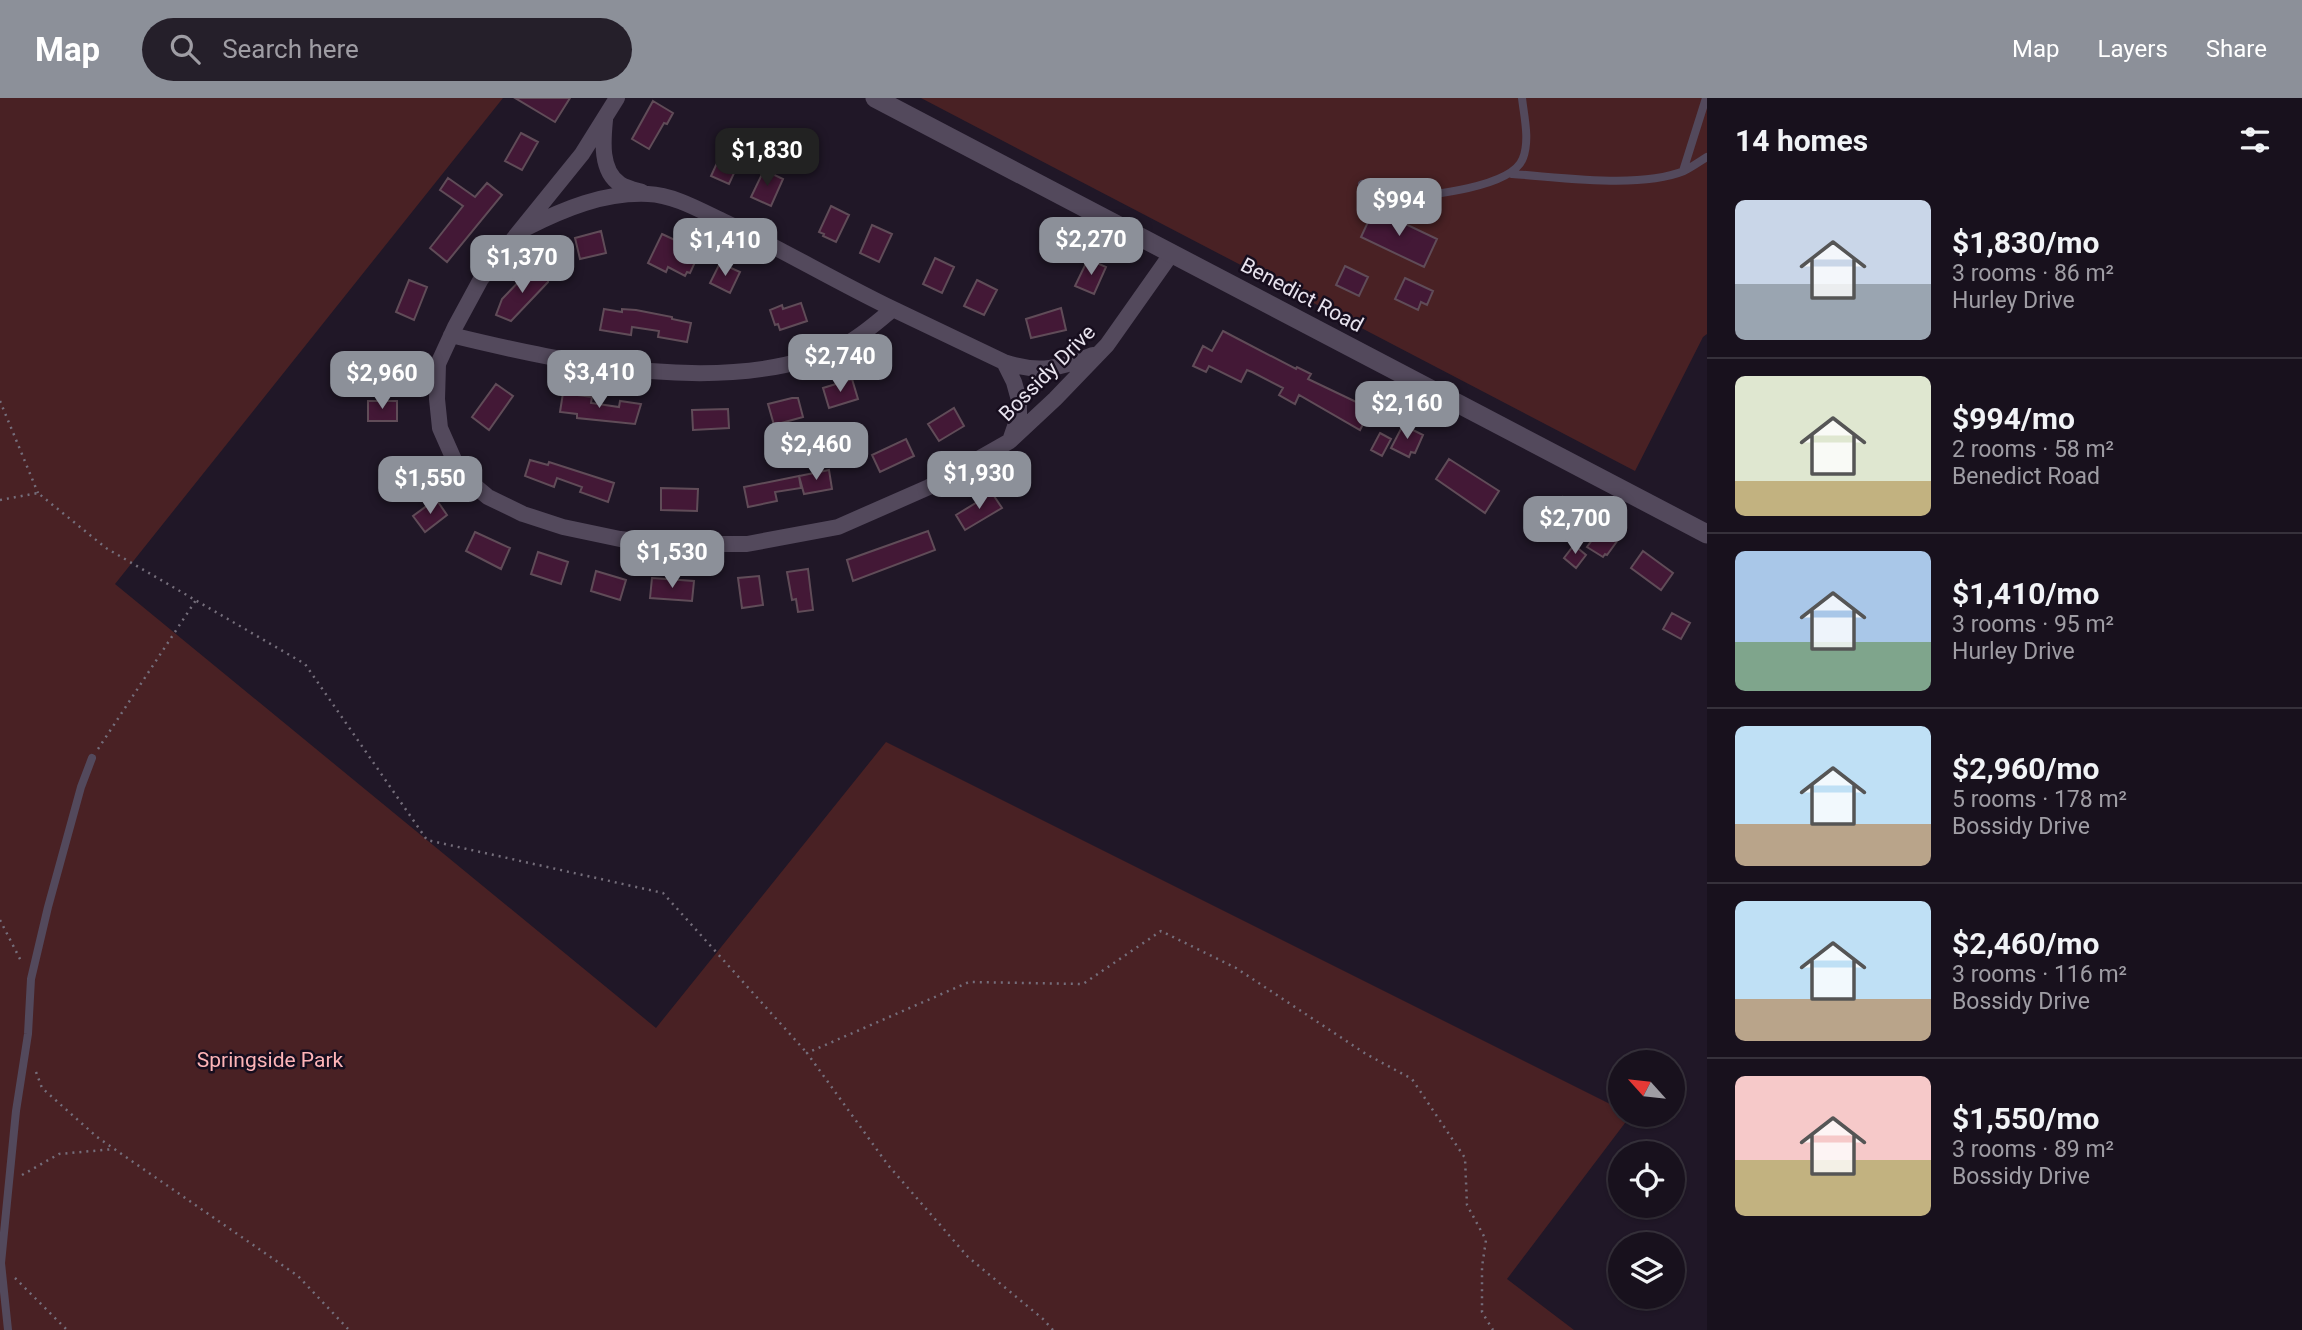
<!DOCTYPE html>
<meta charset="utf-8">
<style>
:root{--surface:#18111d;--page:#251f2a;--text:#f1f3f6;--muted:#9f9da4;--line:#36313b;--accent:#8c9099}
body{margin:0;font-family:Roboto,sans-serif;background:var(--page);color:var(--text);height:100vh;display:flex;flex-direction:column;font-size:26px;white-space:nowrap}
*{box-sizing:border-box;margin:0}
p{font-size:23px;color:var(--muted)}
.icon{flex:none;width:38px;height:38px;fill:none;stroke:currentColor;stroke-width:2;stroke-linecap:round;stroke-linejoin:round}
.map{position:relative;flex:1;overflow:hidden}
.side{display:flex;flex-direction:column;background:var(--surface);width:595px}
.side>*{flex:none}
.needle{width:46px;rotate:297deg}
.controls{position:absolute;left:1608px;top:952px;display:grid;gap:14px}
.controls a{display:grid;place-items:center;width:77px;height:77px;border-radius:50%;background:var(--surface);box-shadow:0 2px 5px #0004,0 0 0 2px var(--line);font-size:35px}
.price{position:absolute;translate:-50% -60px;padding:0 16px;border-radius:14px;background:var(--accent);color:#fff;font-size:23px;line-height:46px;filter:drop-shadow(0 2px 4px #0008)}
.price::after{content:'';position:absolute;left:50%;top:42px;width:21px;height:16px;margin-left:-10px;background:inherit;clip-path:polygon(0 0,100% 0,50% 100%)}
.price.selected{background:#222;color:#fff}
ul{padding:0;list-style:none}
li{display:flex;align-items:center;gap:21px;height:175px;padding:0 28px}
li+li{border-top:2px solid var(--line)}
li span{display:grid;place-items:center;flex:none;width:196px;height:140px;border-radius:10px;color:#555}
li>.icon{margin-inline-start:auto}
span .icon{width:84px;height:84px;fill:#fffc;stroke-width:1}
li b{font-size:30px}
h2{display:flex;justify-content:space-between;align-items:center;height:84px;padding:0 28px;font-size:30px}
header{display:flex;align-items:center;gap:42px;box-sizing:border-box;height:98px;padding:0 35px;background:var(--accent);color:#fff}
header strong{font-size:33px}
nav{display:flex;gap:38px;margin-inline-start:auto;font-size:24px}
.search{width:490px;height:63px;background:var(--page);display:flex;align-items:center;gap:18px;box-sizing:border-box;padding:0 24px;border-radius:38px;color:var(--muted);font-size:26px}
main{display:flex;flex:1;min-height:0}
.map>svg:first-child{display:block}
.green{fill:#492124}
.building{fill:#431836;stroke:#604c58;stroke-width:2}
.lines{fill:none;stroke-linecap:round;stroke-linejoin:round}
.path{stroke:#756e7b;stroke-width:2.5;stroke-dasharray:2 5;stroke-linecap:butt}
.service{stroke:#53495c;stroke-width:8}
.minor{stroke:#53495c;stroke-width:16}
.tertiary{stroke:#53495c;stroke-width:19}
.labels{text-anchor:middle;stroke-width:5;stroke-linejoin:round;paint-order:stroke}
.street-label{font-size:21px;fill:#e8e3ee;stroke:#170e1e}
.park-label{font-size:21px;fill:#fdb4b7;stroke:#170e1e}
</style>
<header>
<strong>Map</strong>
<div class="search"><svg class="icon" aria-label="search" viewBox="0 0 24 24"><circle cx="10" cy="10" r="6"/><path d="M15 15l6 6"/></svg>Search here</div>
<nav><a>Map</a><a>Layers</a><a>Share</a></nav>
</header>
<main>
<div class="map">
<svg width="1707" height="1232" viewBox="0 0 1707 1232">
<rect width="100%" height="100%" fill="#201727"/>
<path class="green" d="M0,0h503l-388,486 541,444 230,-286 734,367v6h11l-124,164 67,51h-1574z
M921,0h786v236l-4,3 -68,134z"/>
<path class="building" d="M515,0h55l-15,24z
M653,3l20,12 -6,11 -3,-1 -15,26 -17,-10z
M521,35l17,9 -16,28 -17,-9z
M723,52l18,8 -12,26 -18,-8z
M764,72l19,9 -12,27 -20,-9z
M448,80l27,19 12,-14 15,12 -55,67 -17,-14 33,-42 -23,-16z
M831,108l18,9 -13,27 -13,-6 1,-2 -5,-2z
M1374,111l63,30 -13,28 -63,-30z
M872,127l20,9 -13,28 -19,-9z
M601,133l5,22 -26,6 -5,-21z
M662,136l28,13 -4,8 10,5 -6,13 -3,-1 -2,4 -17,-9 -2,5 -18,-9z
M935,160l19,9 -12,26 -19,-9z
M1088,161l18,8 -12,27 -19,-8z
M720,165l20,9 -10,21 -20,-10z
M1345,168l23,11 -9,19 -23,-11z
M539,171l9,8v5l-37,39 -15,-6 6,-16 26,-27 5,4z
M1405,180l28,13 -6,14 -6,-3 -3,8 -23,-11z
M409,182l18,7 -13,33 -18,-8z
M977,182l20,10 -13,25 -20,-9z
M801,205l6,18 -27,9 -2,-6 -3,1 -5,-15 12,-5 1,4z
M1061,210l5,22 -35,8 -5,-19z
M604,211l18,3v-3l14,1 36,7v2l19,4 -4,19 -29,-5 1,-6 -27,-4 -1,8 -31,-5z
M1223,233l73,38 1,-2 14,7 -3,5 63,30 -11,21 -61,-35 -4,9 -16,-9 4,-7 -31,-16 -5,-2 -6,12 -32,-16 -3,6 -13,-6 10,-20 9,5z
M370,256l30,1 -1,21 -31,-2z
M852,281l6,20 -29,9 -6,-20z
M496,286l17,12 -24,34 -17,-13z
M563,295l29,4 -1,6 28,4 1,-6 21,3 -6,20 -58,-6v-4l-17,-2z
M792,300h6l5,19 -29,8 -6,-21z
M368,303h29v20h-29z
M954,310l10,18 -25,15 -11,-17z
M728,311l1,19 -36,2 -1,-20z
M1403,327l20,10 -8,18 -4,-1 -2,5 -18,-9z
M1380,335l11,6 -9,17 -11,-6z
M906,341l8,17 -34,16 -8,-17z
M1449,361l50,32 -14,22 -49,-34z
M530,362l18,5 1,-3 65,21 -6,19 -28,-10 2,-5 -25,-9 -3,9 -29,-11z
M410,363l11,16 -24,17 -11,-17z
M829,372l3,19 -28,5 -5,-18z
M799,378l2,12 -26,4 2,9 -29,6 -4,-20z
M661,390l37,1 -1,22 -36,-1z
M992,395l10,15 -37,22 -9,-15z
M1563,399l12,9 -4,5 2,2 -16,21 -16,-12 16,-22 2,2z
M436,401l11,16 -22,17 -12,-16z
M1608,423l13,9 -3,5 2,2 -13,18 -2,-1 -2,3 -16,-10 16,-22 2,1z
M928,433l7,19 -82,31 -6,-21z
M475,434l35,16 -9,21 -35,-18z
M1574,447l12,10 -10,13 -12,-10z
M1643,453l30,22 -12,17 -30,-22z
M538,454l30,10 -7,22 -30,-10z
M808,471l5,41 -15,2 -2,-13 -4,1 -5,-28z
M596,473l30,9 -6,20 -29,-9z
M759,478l4,29 -21,3 -4,-30z
M652,480l42,3 -2,20 -42,-3z
M1672,515l18,10 -9,16 -18,-10z"/>
<g class="lines">
<path class="path" d="M0,303l38,92
M0,402l38,-7 68,55 199,116 122,176 236,53 144,160
M98,651l98,-149
M0,822l21,41
M36,974l6,16 55,49 201,139 51,54
M22,1077l37,-21 55,-5
M15,1180l52,52
M1053,1232l-10,-11 -75,-62 -80,-92 -81,-112 162,-71 114,2 78,-53 75,37 130,86 46,25 53,79 2,47 19,35 -4,27v45l11,18"/>
<path class="service" d="M1683,73l23,-73
M1512,76c48,3 127,15 172,-3 8,-4 15,-9 23,-14
M1362,86l9,17c33,-4 140,-9 152,-43 7,-18 1,-42 -1,-60
M8,1232l-7,-67 15,-152 12,-77 3,-55 17,-72 33,-120 11,-29"/>
<path class="minor" d="M617,0l-35,56 -101,125 -26,48 -17,37 -1,35 3,29 15,34 15,20 18,15 35,17 40,13 57,12 46,5h81l91,-17 91,-40 81,-46 45,-42 52,-54 65,-92
M605,22c-2,20 -5,51 15,64 6,4 15,6 22,8
M526,130c38,-19 78,-36 122,-34 27,1 55,18 79,29 56,27 110,59 166,86
M451,237c115,28 284,65 395,9 17,-9 32,-23 47,-35l111,53 10,20 5,18v15l-8,23
M1004,264c35,12 57,6 89,-7"/>
<path class="tertiary" d="M875,0l832,436"/>
</g>
<g class="labels">
<g class="street-label">
<text transform="translate(1302 197) rotate(28)" y="7">Benedict Road</text>
<text transform="translate(1047 275) rotate(-45)" y="7">Bossidy Drive</text>
</g>
<g class="park-label">
<text x="270" y="969">Springside Park</text>
</g>
</g>
</svg>
<div class="controls">
<a><svg class="needle" viewBox="-14 -14 28 28"><path d="M0-13l5 13h-10z" fill="#e53935"/><path d="M0 13l5-13h-10z" fill="#9f9da4"/></svg></a>
<a><svg class="icon" aria-label="locate" viewBox="0 0 24 24"><circle cx="12" cy="12" r="6"/><path d="M12 2v4M12 18v4M2 12h4M18 12h4"/></svg></a>
<a><svg class="icon" aria-label="layers" viewBox="0 0 24 24"><path d="M12 4l9 5-9 5-9-5zM3 14l9 5 9-5"/></svg></a>
</div>
<b class="price selected" style="left:767px;top:90px">$1,830</b>
<b class="price" style="left:1399px;top:140px">$994</b>
<b class="price" style="left:1091px;top:179px">$2,270</b>
<b class="price" style="left:725px;top:180px">$1,410</b>
<b class="price" style="left:522px;top:197px">$1,370</b>
<b class="price" style="left:840px;top:296px">$2,740</b>
<b class="price" style="left:599px;top:312px">$3,410</b>
<b class="price" style="left:382px;top:313px">$2,960</b>
<b class="price" style="left:1407px;top:343px">$2,160</b>
<b class="price" style="left:816px;top:384px">$2,460</b>
<b class="price" style="left:979px;top:413px">$1,930</b>
<b class="price" style="left:430px;top:418px">$1,550</b>
<b class="price" style="left:1575px;top:458px">$2,700</b>
<b class="price" style="left:672px;top:492px">$1,530</b>
</div>
<section class="side">
<h2>14 homes<svg class="icon" aria-label="filters" viewBox="0 0 24 24"><path d="M4 7h16M4 17h16"/><circle cx="9" cy="7" r="2"/><circle cx="15" cy="17" r="2"/></svg></h2>
<ul>
<li><span style="background:linear-gradient(#c9d6e8 60%,#9aa5b1 0)"><svg class="icon" aria-label="home" viewBox="0 0 24 24"><path d="M3 11l9-7 9 7M6 9v11h12V9"/></svg></span><div><b>$1,830/mo</b><p>3 rooms · 86 m²</p><p>Hurley Drive</p></div></li>
<li><span style="background:linear-gradient(#dfe7d0 75%,#c2b280 0)"><svg class="icon" aria-label="home" viewBox="0 0 24 24"><path d="M3 11l9-7 9 7M6 9v11h12V9"/></svg></span><div><b>$994/mo</b><p>2 rooms · 58 m²</p><p>Benedict Road</p></div></li>
<li><span style="background:linear-gradient(#a9c7e8 65%,#7fa58c 0)"><svg class="icon" aria-label="home" viewBox="0 0 24 24"><path d="M3 11l9-7 9 7M6 9v11h12V9"/></svg></span><div><b>$1,410/mo</b><p>3 rooms · 95 m²</p><p>Hurley Drive</p></div></li>
<li><span style="background:linear-gradient(#bfe0f5 70%,#b9a48a 0)"><svg class="icon" aria-label="home" viewBox="0 0 24 24"><path d="M3 11l9-7 9 7M6 9v11h12V9"/></svg></span><div><b>$2,960/mo</b><p>5 rooms · 178 m²</p><p>Bossidy Drive</p></div></li>
<li><span style="background:linear-gradient(#bfe0f5 70%,#b9a48a 0)"><svg class="icon" aria-label="home" viewBox="0 0 24 24"><path d="M3 11l9-7 9 7M6 9v11h12V9"/></svg></span><div><b>$2,460/mo</b><p>3 rooms · 116 m²</p><p>Bossidy Drive</p></div></li>
<li><span style="background:linear-gradient(#f6c9c9 60%,#c2b280 0)"><svg class="icon" aria-label="home" viewBox="0 0 24 24"><path d="M3 11l9-7 9 7M6 9v11h12V9"/></svg></span><div><b>$1,550/mo</b><p>3 rooms · 89 m²</p><p>Bossidy Drive</p></div></li>
</ul>
</section>
</main>
